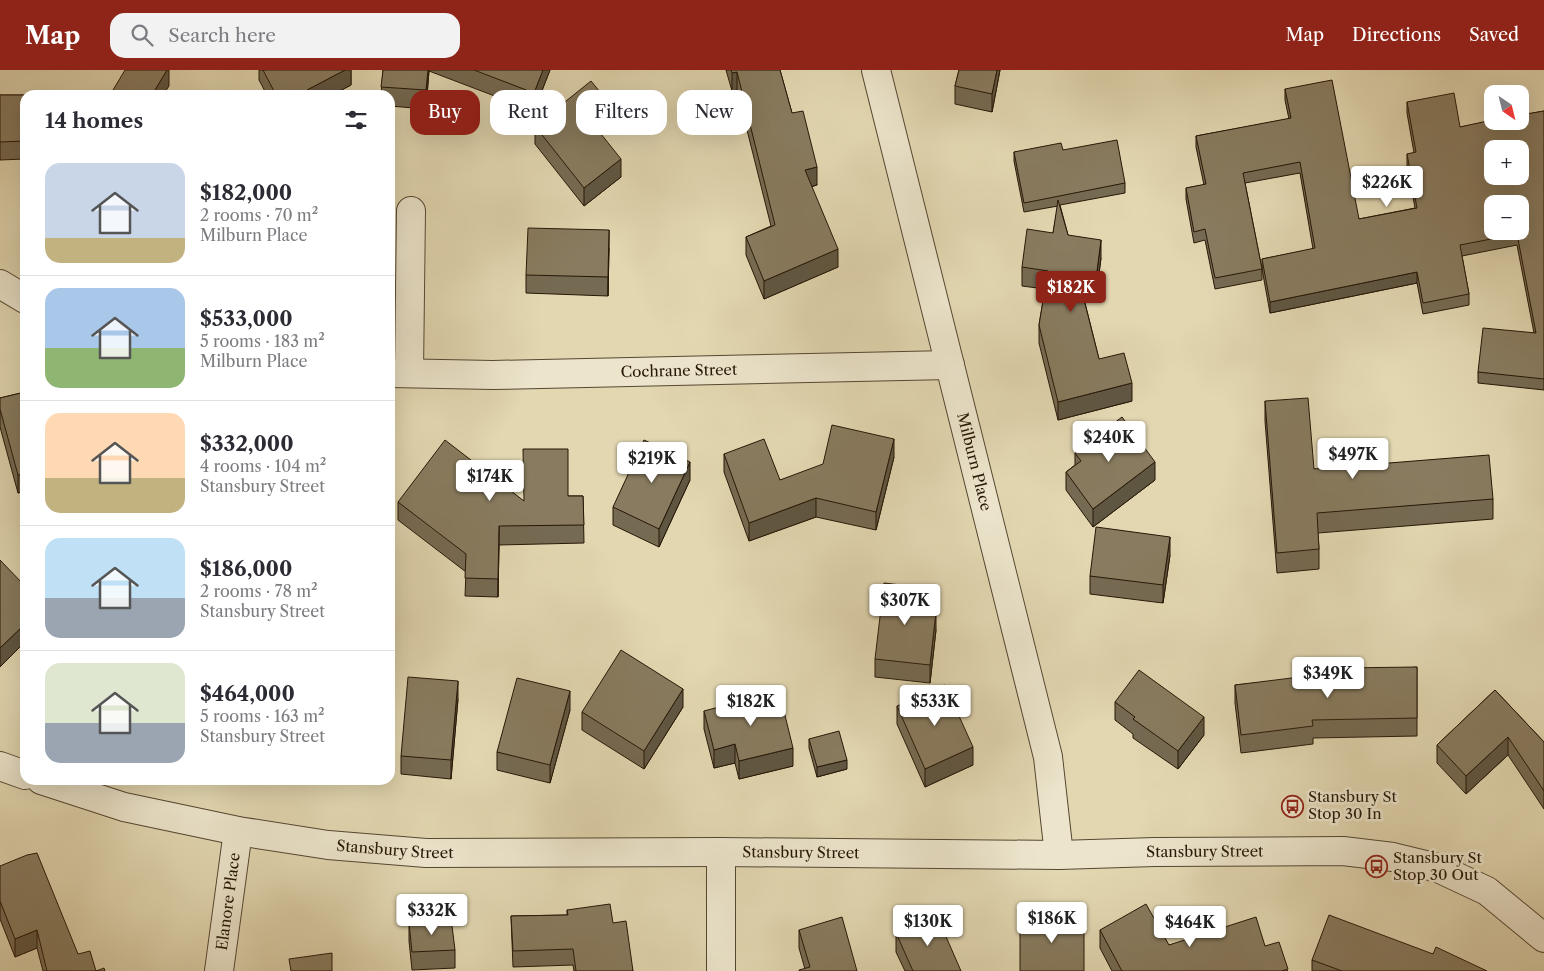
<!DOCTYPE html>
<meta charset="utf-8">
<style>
:root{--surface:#fff;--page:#f2f2f3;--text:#2b2b33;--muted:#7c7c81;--line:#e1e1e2;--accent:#8f2418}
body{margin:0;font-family:"Libre Caslon Text",serif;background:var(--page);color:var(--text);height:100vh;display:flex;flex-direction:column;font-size:19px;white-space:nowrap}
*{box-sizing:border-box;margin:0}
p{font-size:16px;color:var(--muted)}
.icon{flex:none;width:28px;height:28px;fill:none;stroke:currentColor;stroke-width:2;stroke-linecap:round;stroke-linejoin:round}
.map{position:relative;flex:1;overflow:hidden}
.drawer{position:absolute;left:20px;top:20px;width:375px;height:695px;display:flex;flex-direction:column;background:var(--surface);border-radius:15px;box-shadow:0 5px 20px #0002}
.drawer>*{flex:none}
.top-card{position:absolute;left:410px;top:20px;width:475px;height:45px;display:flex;gap:10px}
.needle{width:32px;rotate:145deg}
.buttons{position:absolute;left:1484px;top:15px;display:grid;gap:10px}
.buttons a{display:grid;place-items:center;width:45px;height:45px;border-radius:10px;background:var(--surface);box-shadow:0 5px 20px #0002;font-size:25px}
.price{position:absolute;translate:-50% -42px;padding:0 11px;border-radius:5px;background:#fff;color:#222;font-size:16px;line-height:32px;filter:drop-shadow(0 1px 2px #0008)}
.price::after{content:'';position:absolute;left:50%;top:30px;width:15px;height:11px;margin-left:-8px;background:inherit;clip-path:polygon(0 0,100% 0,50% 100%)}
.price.active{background:var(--accent);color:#fff}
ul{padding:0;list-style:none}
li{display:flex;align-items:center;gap:15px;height:125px;padding:0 25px}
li+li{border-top:1px solid var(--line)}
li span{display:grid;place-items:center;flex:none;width:140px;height:100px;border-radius:15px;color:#555}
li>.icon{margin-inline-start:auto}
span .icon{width:60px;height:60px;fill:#fffc;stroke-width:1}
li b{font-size:21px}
h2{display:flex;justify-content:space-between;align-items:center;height:60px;padding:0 25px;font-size:21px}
.chip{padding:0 18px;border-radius:15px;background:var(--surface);box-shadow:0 5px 20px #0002;font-size:18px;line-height:45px}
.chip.active{background:var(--accent);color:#fff}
header{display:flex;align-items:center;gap:30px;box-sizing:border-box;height:70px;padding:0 25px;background:var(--accent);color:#fff}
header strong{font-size:24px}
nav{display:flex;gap:28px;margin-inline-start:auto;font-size:18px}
.search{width:350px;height:45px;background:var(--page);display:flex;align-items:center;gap:12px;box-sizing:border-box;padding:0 18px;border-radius:15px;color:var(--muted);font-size:19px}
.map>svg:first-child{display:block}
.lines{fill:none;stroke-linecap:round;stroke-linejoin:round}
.street-casing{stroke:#554732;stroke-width:30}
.street{stroke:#ece5cc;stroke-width:28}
.wall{fill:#756a52;stroke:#261707}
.shaded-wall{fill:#5f5642;stroke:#261707}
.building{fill:#887b5f;stroke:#261707;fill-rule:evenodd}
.labels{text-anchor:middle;stroke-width:5;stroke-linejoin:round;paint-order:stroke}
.street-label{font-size:15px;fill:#261707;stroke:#ece5cc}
.poi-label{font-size:15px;fill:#261707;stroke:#ece5cc;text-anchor:start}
</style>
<header>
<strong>Map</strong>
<div class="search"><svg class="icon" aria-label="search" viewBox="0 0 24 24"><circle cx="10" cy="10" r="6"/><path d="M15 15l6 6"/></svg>Search here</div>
<nav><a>Map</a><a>Directions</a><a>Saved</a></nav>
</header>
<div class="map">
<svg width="1544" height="901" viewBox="0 0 1544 901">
<rect width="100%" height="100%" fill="#e2d7b1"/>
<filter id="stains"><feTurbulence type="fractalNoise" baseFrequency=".004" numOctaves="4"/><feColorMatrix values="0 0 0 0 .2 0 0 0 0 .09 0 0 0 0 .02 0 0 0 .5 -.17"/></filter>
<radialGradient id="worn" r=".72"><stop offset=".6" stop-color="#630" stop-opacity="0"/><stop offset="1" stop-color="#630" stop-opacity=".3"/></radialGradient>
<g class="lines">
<defs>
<g id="street">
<path id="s1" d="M876,0l172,687 11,98"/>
<path d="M0,214l25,15"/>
<path id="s2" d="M390,303l103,2 457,-10"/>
<path d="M409,303l2,-162"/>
<path d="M0,696l25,9"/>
<path id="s3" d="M41,710l83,27 114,24 90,14 98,8 295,-1 338,3 96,-3 188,-1 50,6 45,11 49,23 57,47"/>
<path d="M721,782v119"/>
<path id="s4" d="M219,901l19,-140"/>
</g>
</defs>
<use href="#street" class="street-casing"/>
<use href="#street" class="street"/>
</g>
<path class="wall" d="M259,0h92v15l-19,10h-65l-8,-15z
M383,0h167l-16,41 -105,-40 -3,38 -36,-3v-11h-9z
M726,0h54l12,43 25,72 -6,2 27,80 -74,32 -18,-44v-18l25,-11 -34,-136 -5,1z
M959,0h41l-8,42 -37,-8v-18z
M1285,19l74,130 56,-11 -8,-43v-11l7,-1 -7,-40v-11l53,25 84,-16v279l-66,-7v-11l56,-39 -17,-88 -55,11 7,38v11l-46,9 -6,-31 -147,30 -8,-44v-10l51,-10 -13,-76 -55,10 17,86v11l-47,9 -10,-49 -11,3 -8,-44v-11l18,-3 -8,-38v-11l93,-17 -4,-19z
M0,25h25v64l-25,1z
M609,51l-11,9 23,47 -37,29 -49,-62v-18z
M1063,80l62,33v10l-65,12 8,30 33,23 -5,39 -13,-2 16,64 33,42 -74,19 -19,-77v-18l6,-36 -23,-3v-19l31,-34 5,-27 -34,6 -10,-51v-9z
M609,178l-1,48 -82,-3v-18z
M25,322v99l-7,2 -18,-66v-29z
M1265,331l49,68 179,30v20l-175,14 1,16v20l-42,4 -12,-152z
M1075,383l80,27 -62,47 -27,-37v-18l9,-7z
M724,384l56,26 114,-23 -18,73 -60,-13 -67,24 -25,-69z
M690,410l-31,67 -46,-22v-18z
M568,426h15l1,47 -85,2 -1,52 -33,-1 1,-24 -68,-52v-18l126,-1z
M1170,485l-7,48 -73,-9v-18z
M926,536l-1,5 11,19 -6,53 -55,-6v-18z
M1417,597v69l-104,2v6l-72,9 -6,-50v-18z
M1495,620l49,52v67l-36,-54 -42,39 -29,-31v-18z
M458,629l-7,80 -50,-5v-18z
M1115,632l89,33 -26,34 -45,-31v-4l-18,-14z
M897,636l76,59 -48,22 -28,-63z
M683,637l-39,62 -62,-39v-18z
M570,640l-20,73 -53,-13v-18z
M704,641l89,55 -54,13 -4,-16 -21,5 -10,-39z
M809,669l38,30 -30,8 -8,-29z
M0,796l78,88 18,17h9h-62l-6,-23 -22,9 -15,-38z
M567,840l46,13 20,48h-59l-1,-6 -60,2 -2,-51 56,-1z
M409,853l46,27v18l-43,2 -3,-29z
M799,860l58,41 -52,-2 -6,-21z
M1100,860l69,15 96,1 23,25h-176l-12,-23z
M896,863l65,38h-56l-9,-19z
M1433,884l54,17h-175v-11z"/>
<path class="shaded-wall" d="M167,0h2v16l-6,9h-11z
M345,0h6v15l-19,10h-25v-5z
M428,0h1l-3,39v-19z
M543,0h7l-16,41v-18z
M997,0h3l-8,42v-18z
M737,2v18l-5,1v-18z
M609,33v18l-20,16v-18z
M621,89v18l-37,29v-18z
M817,97v18l-12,3v-18z
M609,160v18l-1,48v-19z
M1101,170v18l-5,39v-18z
M838,179v18l-74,32v-18z
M1417,202v11l-147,30v-11z
M1132,313v18l-74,19v-18z
M894,369v18l-18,73v-18z
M690,392v18l-31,67v-18z
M1155,392v18l-62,47v-18z
M25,403v18l-7,2v-18z
M816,428v19l-67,24v-18z
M499,456v19l-1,52v-18z
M1170,467v18l-7,48v-18z
M926,518v18l-3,23v-18z
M936,542v18l-6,53v-18z
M25,554v18l-25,25v-19z
M458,611v18l-7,80v-19z
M683,619v18l-39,62v-18z
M570,621v19l-20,73v-18z
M1204,647v18l-26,34v-18z
M1508,667v18l-42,39v-18z
M735,674v19l-21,5v-18z
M973,677v18l-48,22v-18z
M793,678v18l-54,13v-18z
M847,690v9l-30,8v-10z
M37,860v18l-22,9v-18z"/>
<path class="building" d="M125,0h42l-15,25h-42z
M263,0h82l-38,20 3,5h-34z
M383,0h45l-2,20 -45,-3z
M474,0h69l-9,23z
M731,0h49l12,43 11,-2 14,56 -12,3 33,79 -74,32 -18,-44 29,-12 -38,-153 -5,1z
M959,0h38l-5,24 -37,-8z
M1332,10l27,139 58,-11 -10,-54 9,-2 -9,-50 47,-9 6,34 32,-7v1h28v-6l24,-4v268l-66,-7 5,-44 53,5 -19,-99 -57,11 9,49 -46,9 -6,-31 -147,30 -8,-43 53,-11 -15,-86 -57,11 19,96 -47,9 -10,-49 -11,3 -8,-44 20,-4 -10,-48 95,-18 -6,-29zM1492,79h28v27h-28zM1492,134h28v27h-28z
M591,11l18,22 -20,16 32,40 -37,29 -49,-62z
M0,25h25v46l-25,1z
M1117,70l8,43 -101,20 -10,-51 47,-9 2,7z
M1058,130l10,35 33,5 -5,39 -18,-3 21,83 25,-6 8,30 -74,19 -19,-77 9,-54 -26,-4 5,-38 26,4z
M528,158l81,2 -1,47 -82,-2z
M25,322v81l-7,2 -18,-66v-11z
M1308,328l6,71 175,-14 4,44 -176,14 2,36 -42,4 -12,-152z
M1122,347l33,45 -62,47 -27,-37 15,-11 -6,-8z
M832,355l62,14 -18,73 -60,-14 -67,25 -25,-69 40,-15 16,41 43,-16z
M445,370l79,61 -1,-52h45v47h15l1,29 -85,1 -1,53 -33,-1 1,-24 -68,-52z
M644,370l46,22 -31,67 -46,-22z
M1096,457l74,10 -7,48 -73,-9z
M0,490l25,26v38l-25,24z
M884,513l42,5 -3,23 13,1 -6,53 -55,-6z
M621,580l62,39 -39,62 -62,-39z
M1417,597v51l-105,2 1,6 -72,9 -6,-50 105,-13 -1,-4z
M1139,600l65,47 -26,34 -45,-32 2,-2 -20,-15z
M408,607l50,4 -7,79 -50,-4z
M517,608l53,13 -20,74 -53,-13z
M945,615l28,62 -48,22 -28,-63z
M1495,620l49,52v49l-36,-54 -42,39 -29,-31z
M779,621l14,57 -54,13 -4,-17 -21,6 -10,-39z
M839,661l8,29 -30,7 -8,-28z
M37,783l41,101 12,-3 6,20 8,-3 1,3h-58l-10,-41 -22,9 -15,-38v-35l27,-11z
M610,834l3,19 13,-2 7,50h-57l-3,-22 -60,2 -2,-35 57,-1 -1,-5z
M1146,834l23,41 87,-28 9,29 14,-4 9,27 -6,2h-160l-22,-41z
M1329,845l104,39 3,-7 51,24h-145l-30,-11z
M937,846l24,55h-48l-17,-38z
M842,847l15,54h-58v-1l11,-3 -11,-37z
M1020,847h64v54h-64z
M451,848l4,32 -43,2 -3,-29z
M332,883v18h-41l-2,-12z"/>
<defs>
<symbol id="bus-ring" viewBox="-11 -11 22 22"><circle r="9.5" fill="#ece5cc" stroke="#8f2418" stroke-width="1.5"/><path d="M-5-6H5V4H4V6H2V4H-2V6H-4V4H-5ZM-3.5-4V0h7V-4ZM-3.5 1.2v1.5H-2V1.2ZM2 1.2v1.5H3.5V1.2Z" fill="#8f2418"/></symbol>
</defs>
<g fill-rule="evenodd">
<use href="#bus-ring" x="1280" y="724" width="25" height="25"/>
<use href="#bus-ring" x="1364" y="784" width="25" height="25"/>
</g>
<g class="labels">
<g class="street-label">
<text dy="5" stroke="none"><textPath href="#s2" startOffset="289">Cochrane Street</textPath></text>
<text dy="5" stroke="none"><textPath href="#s1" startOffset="404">Milburn Place</textPath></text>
<text dy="5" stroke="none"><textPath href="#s3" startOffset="362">Stansbury Street</textPath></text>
<text dy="5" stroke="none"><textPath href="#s3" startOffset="1172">Stansbury Street</textPath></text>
<text dy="5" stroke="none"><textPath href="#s3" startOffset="768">Stansbury Street</textPath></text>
<text dy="5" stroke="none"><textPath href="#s4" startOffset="70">Elanore Place</textPath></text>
</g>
<g class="poi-label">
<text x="1308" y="732">Stansbury St<tspan x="1308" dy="17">Stop 30 In</tspan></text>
<text x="1393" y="793">Stansbury St<tspan x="1393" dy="17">Stop 30 Out</tspan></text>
</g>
</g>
<rect width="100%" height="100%" filter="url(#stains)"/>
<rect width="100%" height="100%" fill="url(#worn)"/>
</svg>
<div class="buttons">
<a><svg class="needle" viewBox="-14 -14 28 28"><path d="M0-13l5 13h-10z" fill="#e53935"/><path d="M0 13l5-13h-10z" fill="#7c7c81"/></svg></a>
<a>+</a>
<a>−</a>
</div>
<b class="price" style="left:1387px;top:138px">$226K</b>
<b class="price active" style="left:1071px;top:243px">$182K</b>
<b class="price" style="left:1109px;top:393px">$240K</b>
<b class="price" style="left:1353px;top:410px">$497K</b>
<b class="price" style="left:652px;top:414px">$219K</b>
<b class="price" style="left:490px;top:432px">$174K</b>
<b class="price" style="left:905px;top:556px">$307K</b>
<b class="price" style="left:1328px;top:629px">$349K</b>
<b class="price" style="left:751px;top:657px">$182K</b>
<b class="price" style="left:935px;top:657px">$533K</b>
<b class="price" style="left:432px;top:866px">$332K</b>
<b class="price" style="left:1052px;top:874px">$186K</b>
<b class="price" style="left:928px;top:877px">$130K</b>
<b class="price" style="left:1190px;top:878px">$464K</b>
<div class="top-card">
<a class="chip active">Buy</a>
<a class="chip">Rent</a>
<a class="chip">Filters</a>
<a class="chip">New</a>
</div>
<section class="drawer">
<h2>14 homes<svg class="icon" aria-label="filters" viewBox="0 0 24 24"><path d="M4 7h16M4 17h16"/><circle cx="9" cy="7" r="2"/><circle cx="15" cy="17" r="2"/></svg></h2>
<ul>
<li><span style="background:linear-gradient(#c9d6e8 75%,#c2b280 0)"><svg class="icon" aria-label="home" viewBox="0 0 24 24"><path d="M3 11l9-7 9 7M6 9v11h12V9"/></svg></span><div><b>$182,000</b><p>2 rooms · 70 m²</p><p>Milburn Place</p></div></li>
<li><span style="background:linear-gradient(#a9c7e8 60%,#8fb573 0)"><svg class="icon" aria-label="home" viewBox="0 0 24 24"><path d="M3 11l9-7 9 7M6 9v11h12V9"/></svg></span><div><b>$533,000</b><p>5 rooms · 183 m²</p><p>Milburn Place</p></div></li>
<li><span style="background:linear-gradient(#ffd9b3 65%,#c2b280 0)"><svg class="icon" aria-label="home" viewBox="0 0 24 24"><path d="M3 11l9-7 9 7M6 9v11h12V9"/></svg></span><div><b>$332,000</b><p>4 rooms · 104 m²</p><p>Stansbury Street</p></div></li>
<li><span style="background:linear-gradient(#bfe0f5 60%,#9aa5b1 0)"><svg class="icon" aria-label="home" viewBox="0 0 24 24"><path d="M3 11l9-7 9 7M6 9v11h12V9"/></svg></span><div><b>$186,000</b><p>2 rooms · 78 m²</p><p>Stansbury Street</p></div></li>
<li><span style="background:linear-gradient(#dfe7d0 60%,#9aa5b1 0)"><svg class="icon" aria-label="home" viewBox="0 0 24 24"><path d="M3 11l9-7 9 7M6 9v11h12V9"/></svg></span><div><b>$464,000</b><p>5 rooms · 163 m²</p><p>Stansbury Street</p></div></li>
</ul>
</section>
</div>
